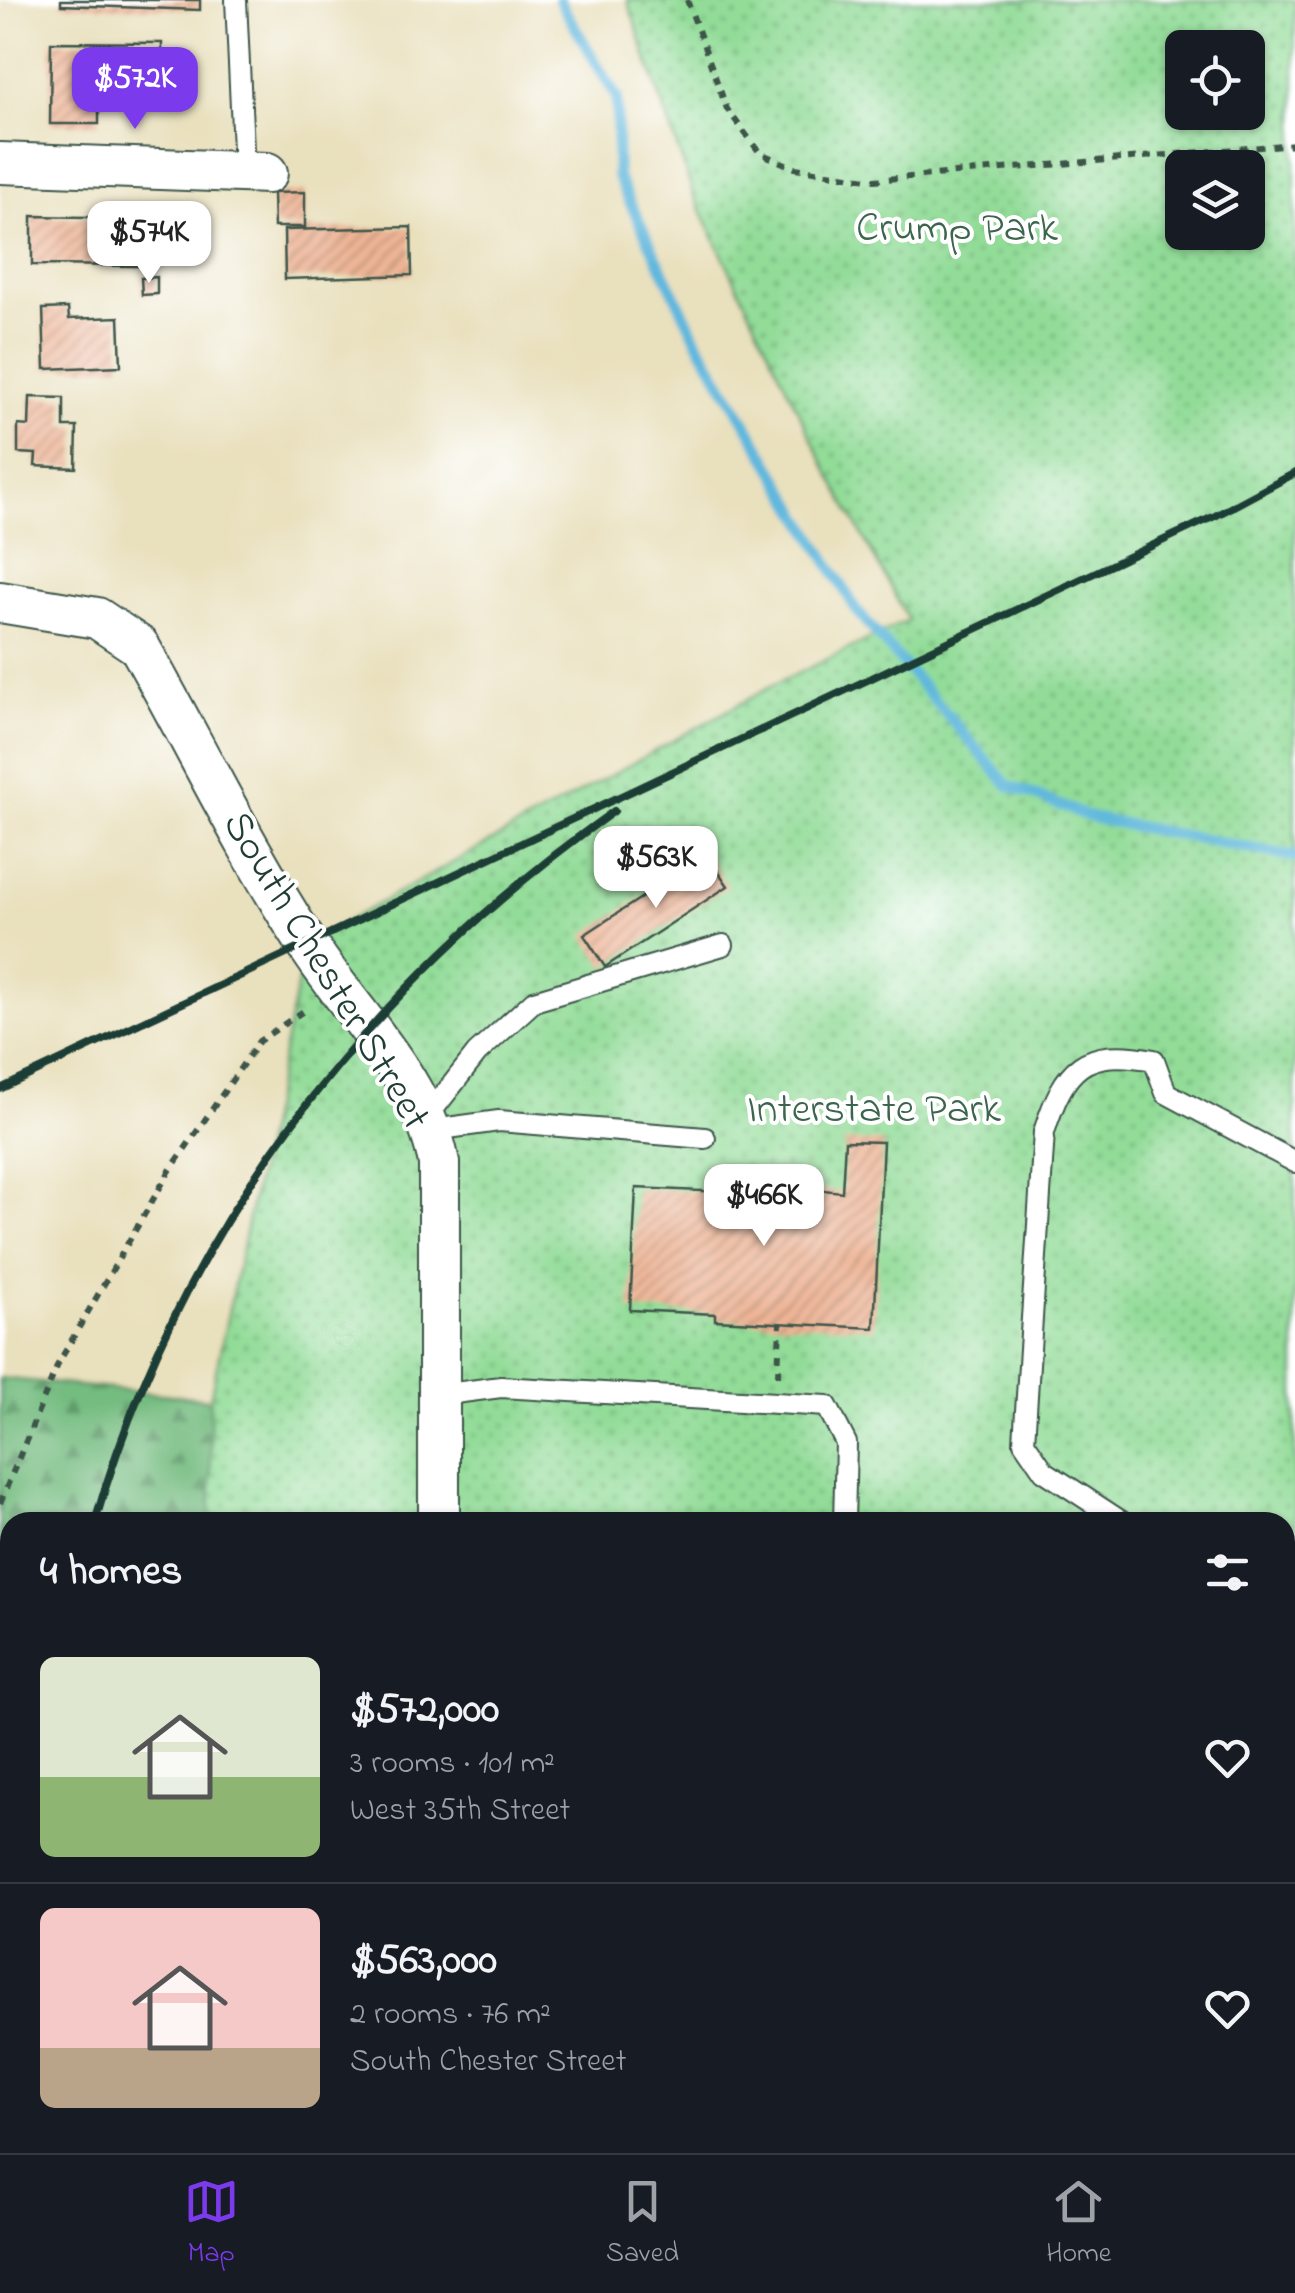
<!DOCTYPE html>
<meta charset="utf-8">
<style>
:root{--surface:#171b24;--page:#242831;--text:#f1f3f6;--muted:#9ea1a6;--line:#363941;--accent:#7c3aed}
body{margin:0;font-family:"Indie Flower",sans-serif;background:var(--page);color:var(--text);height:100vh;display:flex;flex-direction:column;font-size:38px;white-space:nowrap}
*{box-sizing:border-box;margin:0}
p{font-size:32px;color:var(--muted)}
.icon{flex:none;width:55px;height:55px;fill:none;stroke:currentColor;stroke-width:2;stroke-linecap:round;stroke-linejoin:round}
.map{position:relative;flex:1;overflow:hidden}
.drawer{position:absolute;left:0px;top:1512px;width:1295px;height:642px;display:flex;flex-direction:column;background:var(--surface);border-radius:30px 30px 0 0;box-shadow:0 2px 8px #0004}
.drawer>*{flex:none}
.tools{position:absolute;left:1165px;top:30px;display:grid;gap:20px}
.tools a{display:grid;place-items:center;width:100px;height:100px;border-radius:15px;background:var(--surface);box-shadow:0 2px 8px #0004;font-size:50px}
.price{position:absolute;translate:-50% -85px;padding:0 22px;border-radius:20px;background:#fff;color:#222;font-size:32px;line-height:65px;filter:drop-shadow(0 2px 5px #0008)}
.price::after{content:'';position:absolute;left:50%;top:60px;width:30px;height:22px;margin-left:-15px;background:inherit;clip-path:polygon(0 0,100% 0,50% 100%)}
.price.current{background:var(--accent);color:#fff}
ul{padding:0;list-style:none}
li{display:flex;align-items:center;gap:30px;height:250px;padding:0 40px}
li+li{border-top:2px solid var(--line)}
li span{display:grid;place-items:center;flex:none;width:280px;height:200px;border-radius:15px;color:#555}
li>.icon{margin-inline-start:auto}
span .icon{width:120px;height:120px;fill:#fffc;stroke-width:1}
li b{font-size:42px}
h2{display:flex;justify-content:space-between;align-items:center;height:120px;padding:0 40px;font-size:42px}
.menu{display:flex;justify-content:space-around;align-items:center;height:140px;border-top:2px solid var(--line);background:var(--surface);font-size:28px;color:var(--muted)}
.menu a{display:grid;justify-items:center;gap:5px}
.menu .current{color:var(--accent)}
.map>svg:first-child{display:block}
.forest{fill:url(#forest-firs);stroke:#4a7c5a;stroke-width:2.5}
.park{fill:url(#park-dots);stroke:#588c66;stroke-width:2.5;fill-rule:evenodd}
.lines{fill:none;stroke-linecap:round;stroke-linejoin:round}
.stream{stroke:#60b8dd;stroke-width:11}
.building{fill:url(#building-hatch)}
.service-casing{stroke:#3d5549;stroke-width:24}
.minor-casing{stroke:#3d5549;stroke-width:44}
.path{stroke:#3d5549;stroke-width:6;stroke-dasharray:8 8;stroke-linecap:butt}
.service{stroke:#fff;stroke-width:20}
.minor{stroke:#fff;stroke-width:40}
.rail{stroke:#1f3d34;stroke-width:8}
.labels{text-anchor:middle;stroke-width:8;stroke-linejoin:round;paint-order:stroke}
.park-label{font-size:42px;fill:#3c654d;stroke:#fff}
.street-label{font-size:42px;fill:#1f3d34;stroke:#fff}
</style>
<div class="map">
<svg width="1295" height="2153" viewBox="0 0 1295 2153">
<defs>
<pattern id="forest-firs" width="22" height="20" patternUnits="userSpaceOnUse" patternTransform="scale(2.5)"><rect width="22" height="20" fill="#75bc80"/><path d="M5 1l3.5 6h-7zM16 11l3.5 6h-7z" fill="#5f9a6a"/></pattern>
<pattern id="park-dots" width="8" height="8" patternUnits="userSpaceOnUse" patternTransform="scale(2.5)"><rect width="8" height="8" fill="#92dc98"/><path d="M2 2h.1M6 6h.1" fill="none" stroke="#77b47d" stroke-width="1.8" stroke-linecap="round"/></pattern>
<pattern id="building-hatch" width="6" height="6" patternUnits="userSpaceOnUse" patternTransform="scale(2.5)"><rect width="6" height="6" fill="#eeb495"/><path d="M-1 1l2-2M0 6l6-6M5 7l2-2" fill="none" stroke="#c0947a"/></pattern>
</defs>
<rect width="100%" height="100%" fill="#fff"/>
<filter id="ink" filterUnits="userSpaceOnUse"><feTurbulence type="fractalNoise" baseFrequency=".01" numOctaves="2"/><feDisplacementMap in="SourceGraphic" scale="20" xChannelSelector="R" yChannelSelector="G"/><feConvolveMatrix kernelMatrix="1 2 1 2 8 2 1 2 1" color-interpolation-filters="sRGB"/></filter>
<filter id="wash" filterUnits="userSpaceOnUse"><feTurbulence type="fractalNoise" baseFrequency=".0048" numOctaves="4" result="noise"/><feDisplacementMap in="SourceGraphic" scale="40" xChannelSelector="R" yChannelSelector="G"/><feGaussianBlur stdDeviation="2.25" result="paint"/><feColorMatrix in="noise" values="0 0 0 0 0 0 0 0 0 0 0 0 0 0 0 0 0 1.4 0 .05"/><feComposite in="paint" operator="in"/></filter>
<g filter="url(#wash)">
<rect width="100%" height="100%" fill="#e9e0bd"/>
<path class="forest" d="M0,1378l210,21 1,123h-201v623h205v8h-215z"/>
<path class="park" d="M627,0h668v2153h-1080v-8h1070v-623h-1074l-1,-123 96,-455 466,-258 136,-66 -84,-156 -130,-268zM1182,48h66v64h-66zM1182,168h66v64h-66z"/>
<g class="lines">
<path class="stream" d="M559,0l58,98v78l81,166 159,269 151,174 84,33 203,39
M1285,1989l10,-8
M1138,2153l1,-8"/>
</g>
<g id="blocks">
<path class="building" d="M61,0h139v10l-139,-5z
M51,42l111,1v58l-63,-1v24h-49z
M305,192v35h-31l-1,-34z
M32,216l109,2 -1,48 -108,-1z
M411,227l1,48 -127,4 -1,-49z
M157,277v17l-15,1 -1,-17z
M68,308l1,11 50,-2 2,49 -76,3 -2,-60z
M30,397l34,1v29h13l-1,41 -41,-2 1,-12 -18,-1v-28l11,1z
M707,855l21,31 -123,81 -21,-32z
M845,1141l38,1 -9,186 -159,-8v-6l-85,-4 6,-122 87,4v-12l119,12z
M574,2145h59l-8,8h-43z"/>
</g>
</g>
<g filter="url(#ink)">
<use href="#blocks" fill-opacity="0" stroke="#3d5549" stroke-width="2.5"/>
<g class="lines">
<defs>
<path id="service" d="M236,0l8,171
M427,1117l50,-64 57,-52 189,-56
M433,1130l66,-9 206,17
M439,1395l62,-8 326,19 19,37 -2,79
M1122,1522l-78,-51 -20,-29 20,-310c21,-66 40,-85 110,-72l12,33 129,69
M1285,1627l10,7
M1285,1717l10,-2
M813,2153l2,-8"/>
<path id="minor" d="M0,163l267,10
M0,602l97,16 42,28c56,99 106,203 168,298 46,72 116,133 132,219v359
M1285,1899l10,6"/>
</defs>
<use href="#service" class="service-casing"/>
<use href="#minor" class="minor-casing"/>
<path class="path" d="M687,0l40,109 33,44 35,15 79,12 421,-36
M778,1376l2,-53
M0,1503l59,-141 110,-190 90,-131 49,-33
M644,2153l4,-8"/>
<use href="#service" class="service"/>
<use href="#minor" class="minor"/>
<path class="rail" d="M0,1089l1215,-573 80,-43
M95,1522c84,-293 271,-535 519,-711
M44,2153v-8"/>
</g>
</g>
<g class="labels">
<g class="park-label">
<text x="957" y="240">Crump Park</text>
<text x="874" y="1121">Interstate Park</text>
</g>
<g class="street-label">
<text transform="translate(329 969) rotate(59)" y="15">South Chester Street</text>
</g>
</g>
</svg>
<div class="tools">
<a><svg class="icon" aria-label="locate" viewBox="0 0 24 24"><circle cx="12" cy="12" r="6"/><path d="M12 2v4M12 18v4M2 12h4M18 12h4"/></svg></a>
<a><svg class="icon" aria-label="layers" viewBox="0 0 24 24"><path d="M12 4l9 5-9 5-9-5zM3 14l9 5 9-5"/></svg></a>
</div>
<b class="price current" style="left:135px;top:132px">$572K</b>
<b class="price" style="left:149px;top:286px">$574K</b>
<b class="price" style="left:656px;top:911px">$563K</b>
<b class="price" style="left:764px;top:1249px">$466K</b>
<section class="drawer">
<h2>4 homes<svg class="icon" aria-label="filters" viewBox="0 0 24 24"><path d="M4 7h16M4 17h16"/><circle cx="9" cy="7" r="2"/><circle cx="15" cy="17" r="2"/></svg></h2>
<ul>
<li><span style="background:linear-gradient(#dfe7d0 60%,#8fb573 0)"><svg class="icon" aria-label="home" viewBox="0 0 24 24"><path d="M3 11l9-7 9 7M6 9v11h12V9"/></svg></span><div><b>$572,000</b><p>3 rooms · 101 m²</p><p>West 35th Street</p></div><svg class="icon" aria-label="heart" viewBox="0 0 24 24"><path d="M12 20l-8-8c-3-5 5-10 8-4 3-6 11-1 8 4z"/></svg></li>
<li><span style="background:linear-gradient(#f6c9c9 70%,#b9a48a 0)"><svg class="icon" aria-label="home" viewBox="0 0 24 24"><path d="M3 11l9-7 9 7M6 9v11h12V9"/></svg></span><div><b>$563,000</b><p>2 rooms · 76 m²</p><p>South Chester Street</p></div><svg class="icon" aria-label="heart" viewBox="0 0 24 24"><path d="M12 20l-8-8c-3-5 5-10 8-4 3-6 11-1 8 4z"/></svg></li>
</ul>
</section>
</div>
<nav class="menu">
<a class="current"><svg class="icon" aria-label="map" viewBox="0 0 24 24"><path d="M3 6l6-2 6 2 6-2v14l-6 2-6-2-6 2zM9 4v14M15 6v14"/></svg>Map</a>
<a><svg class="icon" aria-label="saved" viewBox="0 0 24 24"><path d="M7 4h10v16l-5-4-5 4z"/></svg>Saved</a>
<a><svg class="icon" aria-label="home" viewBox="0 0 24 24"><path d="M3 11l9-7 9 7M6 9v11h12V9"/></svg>Home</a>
</nav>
